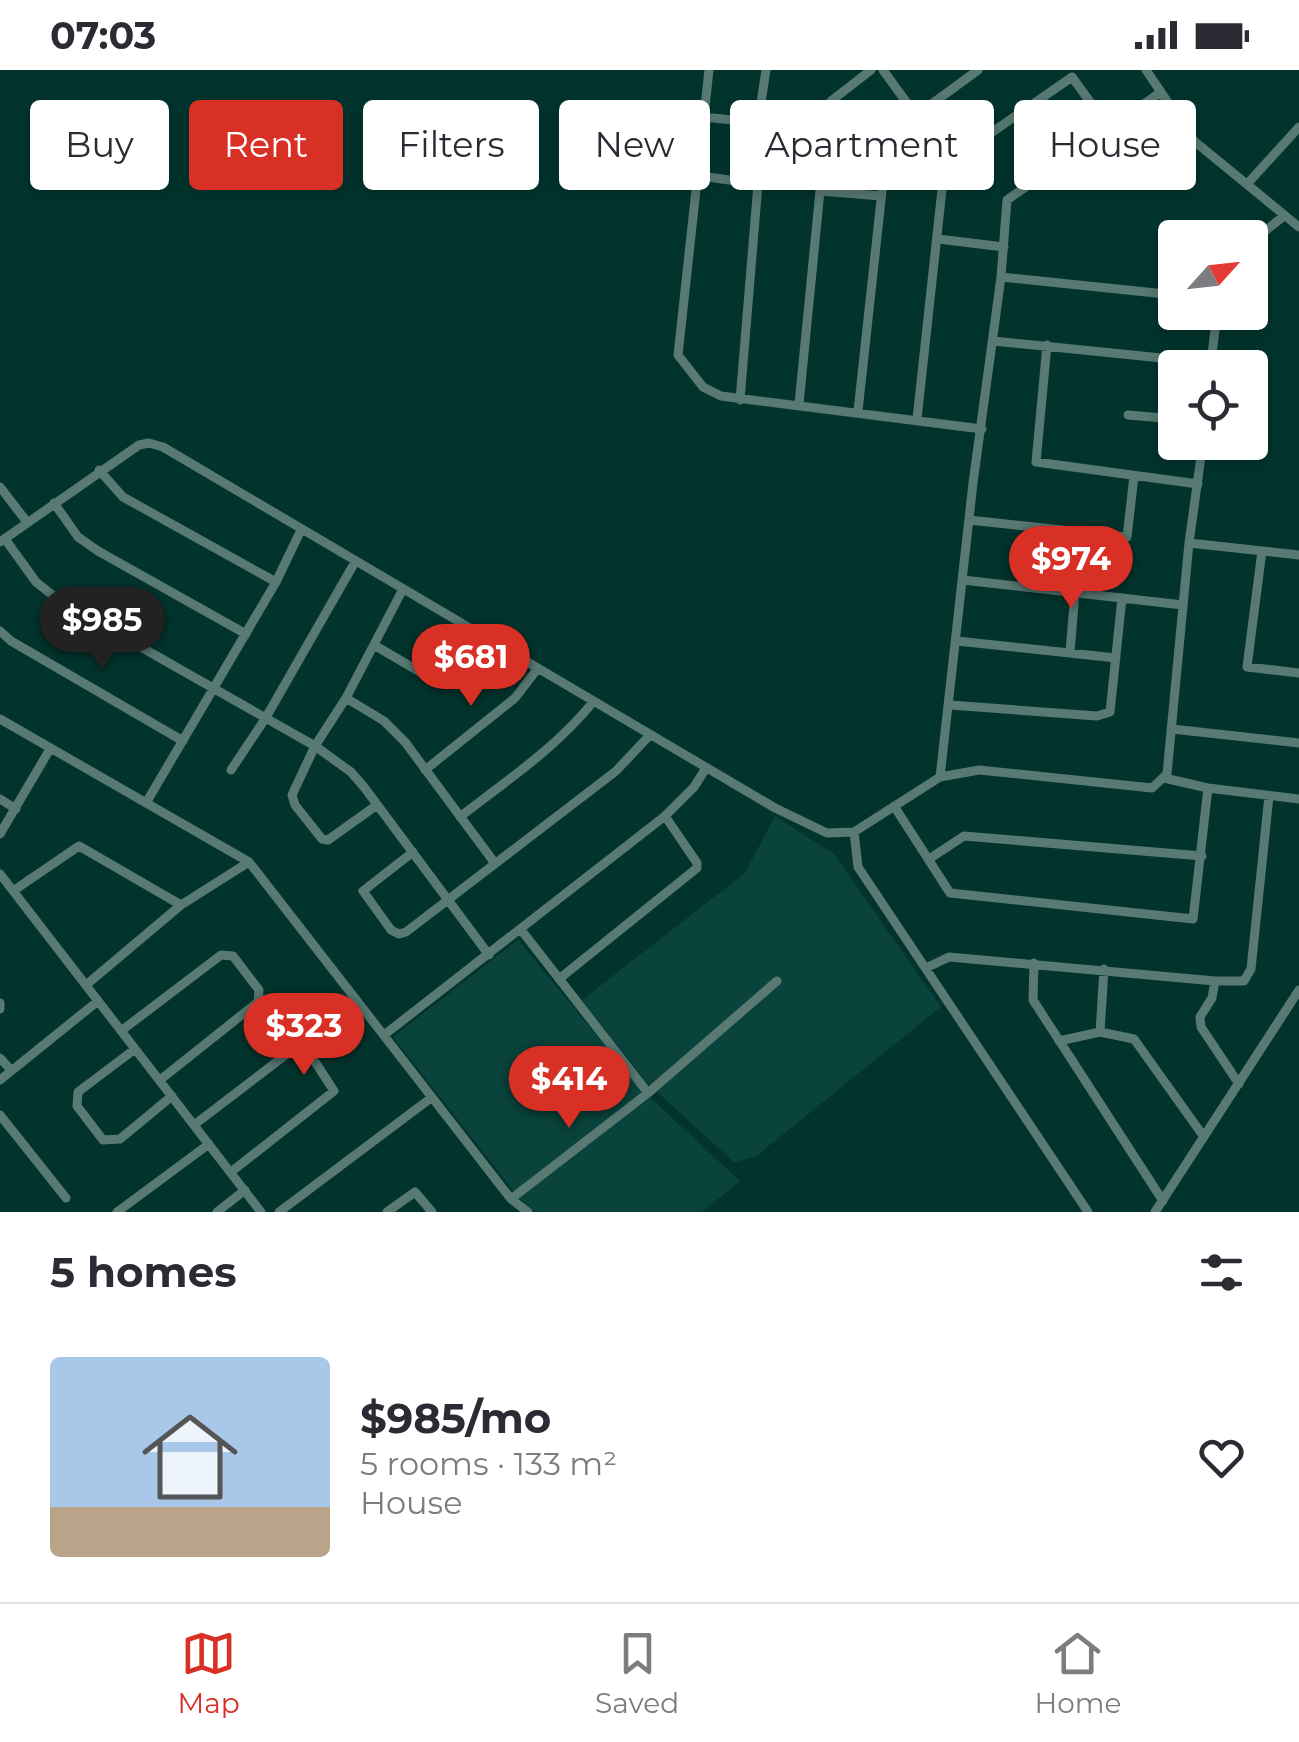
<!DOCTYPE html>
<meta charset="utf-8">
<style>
:root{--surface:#fff;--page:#f2f2f3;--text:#2b2b33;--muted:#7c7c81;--line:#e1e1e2;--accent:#d93025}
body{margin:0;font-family:Montserrat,sans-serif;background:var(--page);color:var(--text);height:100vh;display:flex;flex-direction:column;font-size:38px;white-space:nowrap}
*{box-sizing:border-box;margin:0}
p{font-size:32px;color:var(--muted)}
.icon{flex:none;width:55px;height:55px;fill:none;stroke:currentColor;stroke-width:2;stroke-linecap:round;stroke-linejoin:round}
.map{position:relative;height:1142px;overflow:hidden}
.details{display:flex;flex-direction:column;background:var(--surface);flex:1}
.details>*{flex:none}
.banner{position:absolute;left:30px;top:30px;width:1240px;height:90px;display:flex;gap:20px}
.needle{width:65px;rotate:63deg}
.buttons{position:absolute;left:1158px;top:150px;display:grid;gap:20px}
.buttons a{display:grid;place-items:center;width:110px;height:110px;border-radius:10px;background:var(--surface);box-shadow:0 5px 15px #0003;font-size:50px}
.price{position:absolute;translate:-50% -85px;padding:0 22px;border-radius:35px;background:var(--accent);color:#fff;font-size:32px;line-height:65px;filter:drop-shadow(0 2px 5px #0008)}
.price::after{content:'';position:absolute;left:50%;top:60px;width:30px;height:22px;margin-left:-15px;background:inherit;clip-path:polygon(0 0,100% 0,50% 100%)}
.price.active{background:#222;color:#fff}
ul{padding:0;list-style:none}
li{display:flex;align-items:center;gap:30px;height:250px;padding:0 50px}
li+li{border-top:2px solid var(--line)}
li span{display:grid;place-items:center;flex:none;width:280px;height:200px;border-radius:10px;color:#555}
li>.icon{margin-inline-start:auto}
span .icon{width:120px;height:120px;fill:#fffc;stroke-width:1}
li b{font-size:42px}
h2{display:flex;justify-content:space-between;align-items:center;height:120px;padding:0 50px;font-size:42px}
.tag{padding:0 35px;border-radius:10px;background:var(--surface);box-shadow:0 5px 15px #0003;font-size:35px;line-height:90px}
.tag.active{background:var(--accent);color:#fff}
.status{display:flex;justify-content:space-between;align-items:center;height:70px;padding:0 50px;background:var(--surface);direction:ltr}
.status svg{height:28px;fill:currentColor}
.tabs{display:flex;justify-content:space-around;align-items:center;height:140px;border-top:2px solid var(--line);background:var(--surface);font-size:28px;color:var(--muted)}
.tabs a{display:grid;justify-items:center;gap:5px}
.tabs .active{color:var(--accent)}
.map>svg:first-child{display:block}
.built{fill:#09433b}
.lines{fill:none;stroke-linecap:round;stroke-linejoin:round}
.minor{stroke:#597973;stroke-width:9}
</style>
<div class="status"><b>07:03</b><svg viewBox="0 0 49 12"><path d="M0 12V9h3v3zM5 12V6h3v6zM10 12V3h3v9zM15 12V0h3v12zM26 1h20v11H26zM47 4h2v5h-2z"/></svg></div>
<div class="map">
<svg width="1299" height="1142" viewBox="0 0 1299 1142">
<rect width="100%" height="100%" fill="#02342d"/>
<path class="built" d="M775,746l59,38 107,153 -186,150 -21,5 -88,-80 -64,-82 163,-127z
M518,870l123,149 99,92 -38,31h-166l-16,-13 -127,-162z"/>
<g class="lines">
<path class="minor" d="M709,0l-31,285 25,32 18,9 261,33
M883,0l32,44
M1146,0l48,71 105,86
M703,47l185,19
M758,53l8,-53
M828,58l3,-27 40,-31
M700,106l58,8 -18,216
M1248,113l51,-56
M938,169l66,8
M1250,173l34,-27
M1001,207l174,18
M993,271l218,22
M1047,275l-11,117 162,22
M1211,294l6,-52
M799,334l21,-213 61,5
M858,341l30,-275 90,-66
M1128,345l47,4
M917,349l27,-248 5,-9 123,-85 37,51
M99,400l24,27 153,85
M0,417l27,35
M54,433l24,34 20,14 148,83
M969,450l158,17 7,-61
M5,469l31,43 24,19 255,145 36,26 13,15 125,168
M0,472l139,-97 10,-2 14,4 612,361 52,25 27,-1 86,-55 39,-7 173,18 15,-14 22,-231 14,-101
M1189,473l110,12
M1262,481l-15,116 52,6
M963,510l220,25
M0,561l11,10 172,100
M957,571l159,17
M374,575l65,38
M1070,582l5,-60
M346,628l38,23 21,21 89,120
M950,635l147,11 13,-4 12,-114
M0,649l249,143 262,337 17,13
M1172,659l127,14
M231,700l34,-51 90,-157
M425,700l90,-72 23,-30
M940,707l33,-294 28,-206 6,-77 154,-108
M1164,708l44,10 91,11
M0,729l16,10
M146,733l130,-221 25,-52
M377,735l-49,35 -6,-1 -27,-34 -3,-10 23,-49 31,-48 57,-109
M894,736l56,87 243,26 15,-131
M460,747c46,-36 96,-69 133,-115
M854,762l4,35 230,345
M0,764l50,-85
M413,782l-50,39 28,39 8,4 7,-2 210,-161 33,-35
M929,789l35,-23 238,20
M0,804l261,338
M13,821l66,-45 102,59 -95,80
M181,835l68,-43
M522,861l126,162
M1034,893l-1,37 130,201
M926,898l23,-11 266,24h29l7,-12 18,-173
M559,909l138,-111v-5l-32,-47
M1215,911l-3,17 -12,19 1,10 38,57
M0,933v6
M121,961l100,-76 12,1 26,34 -1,12 -98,78
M1100,962l4,-63
M384,965l281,-219 29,-29 12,-19
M1059,971l41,-9 34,7 70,98
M135,979l-57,43 -1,14 26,34 17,-1 52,-43
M0,988l11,12
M0,1010l98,-79
M0,1045l66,83
M194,1055l102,-78 7,-1 5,5 26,40 -103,81
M511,1129l137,-106 129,-112
M117,1142l92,-68
M217,1142l28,-22
M279,1142l152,-114
M387,1142l28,-20 17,20
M1155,1142l144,-222"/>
</g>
</svg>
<div class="buttons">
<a><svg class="needle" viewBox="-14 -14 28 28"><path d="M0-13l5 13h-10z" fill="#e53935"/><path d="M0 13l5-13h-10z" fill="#7c7c81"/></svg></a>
<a><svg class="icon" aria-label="locate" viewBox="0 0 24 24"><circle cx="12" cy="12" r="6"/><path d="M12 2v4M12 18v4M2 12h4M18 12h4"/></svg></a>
</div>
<b class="price" style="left:1071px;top:541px">$974</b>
<b class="price active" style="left:102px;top:602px">$985</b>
<b class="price" style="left:471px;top:639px">$681</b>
<b class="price" style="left:304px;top:1008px">$323</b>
<b class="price" style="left:569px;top:1061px">$414</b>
<div class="banner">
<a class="tag">Buy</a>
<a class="tag active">Rent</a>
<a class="tag">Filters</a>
<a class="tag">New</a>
<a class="tag">Apartment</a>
<a class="tag">House</a>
</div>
</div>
<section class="details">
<h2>5 homes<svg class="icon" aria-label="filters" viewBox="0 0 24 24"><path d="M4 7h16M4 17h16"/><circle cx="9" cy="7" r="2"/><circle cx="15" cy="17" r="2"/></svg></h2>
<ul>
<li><span style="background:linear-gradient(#a9c7e8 75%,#b9a48a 0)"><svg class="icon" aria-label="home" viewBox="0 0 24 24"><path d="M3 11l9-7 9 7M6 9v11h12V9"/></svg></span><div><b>$985/mo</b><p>5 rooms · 133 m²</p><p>House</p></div><svg class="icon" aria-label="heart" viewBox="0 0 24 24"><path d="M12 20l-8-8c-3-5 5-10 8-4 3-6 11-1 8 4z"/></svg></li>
</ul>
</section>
<nav class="tabs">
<a class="active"><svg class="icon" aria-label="map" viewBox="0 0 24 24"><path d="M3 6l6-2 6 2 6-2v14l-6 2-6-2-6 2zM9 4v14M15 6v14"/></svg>Map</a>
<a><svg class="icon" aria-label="saved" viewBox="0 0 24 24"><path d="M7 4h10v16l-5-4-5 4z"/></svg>Saved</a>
<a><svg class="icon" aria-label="home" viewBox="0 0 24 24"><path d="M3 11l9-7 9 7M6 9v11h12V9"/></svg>Home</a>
</nav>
